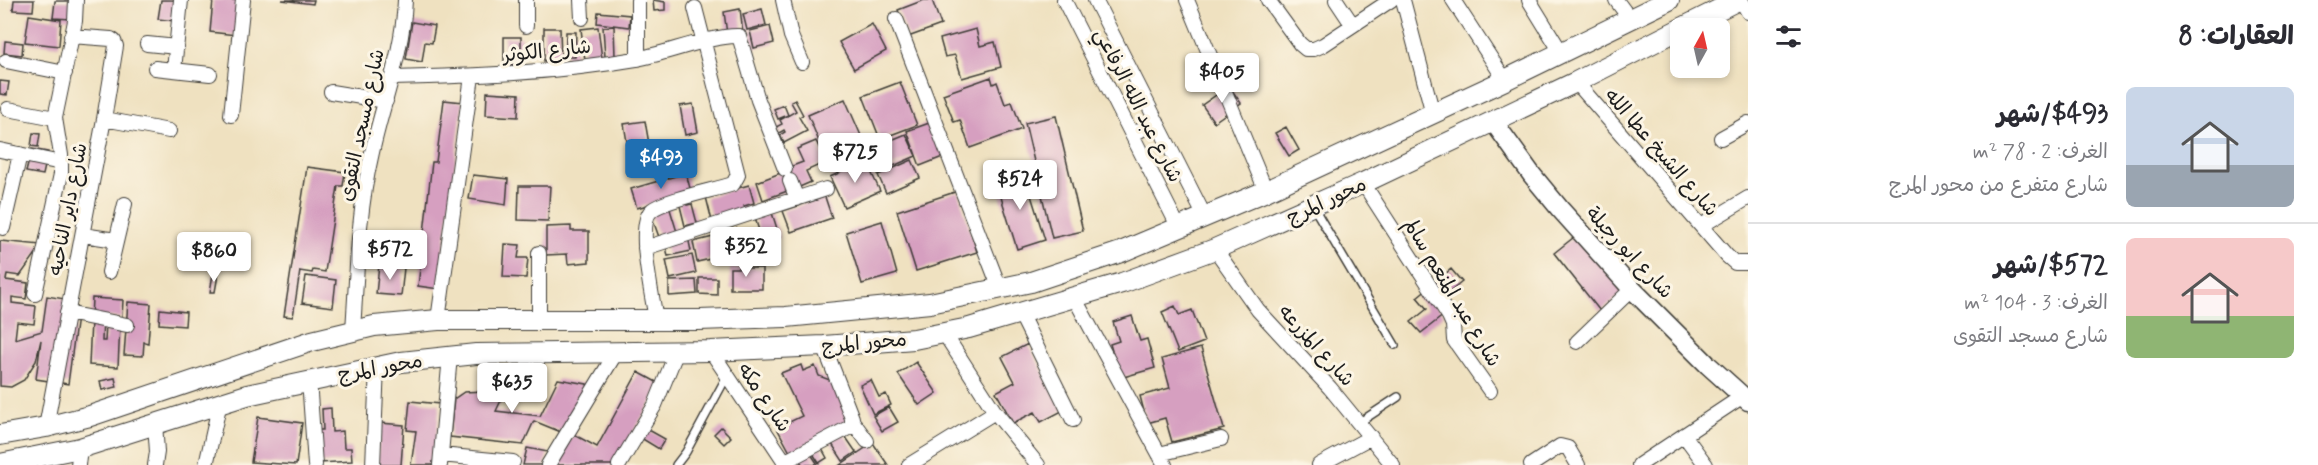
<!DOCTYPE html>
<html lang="ar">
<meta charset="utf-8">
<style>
:root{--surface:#fff;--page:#f7f7f7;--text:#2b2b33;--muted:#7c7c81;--line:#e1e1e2;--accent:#1f6fb2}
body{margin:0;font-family:Mynerve,"Playpen Sans Arabic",sans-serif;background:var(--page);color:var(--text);direction:rtl;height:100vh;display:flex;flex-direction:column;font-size:22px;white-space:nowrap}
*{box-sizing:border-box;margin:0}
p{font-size:20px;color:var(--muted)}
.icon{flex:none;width:33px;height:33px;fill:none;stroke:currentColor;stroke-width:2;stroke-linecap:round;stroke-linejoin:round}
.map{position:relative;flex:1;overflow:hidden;direction:ltr}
.details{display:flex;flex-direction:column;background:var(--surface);width:570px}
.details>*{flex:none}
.needle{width:39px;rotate:8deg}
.tools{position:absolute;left:1670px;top:18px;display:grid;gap:12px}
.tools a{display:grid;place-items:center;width:60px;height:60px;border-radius:9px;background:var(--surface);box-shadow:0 3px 9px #0003;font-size:30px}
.price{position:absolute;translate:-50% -51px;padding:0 14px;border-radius:6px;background:#fff;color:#222;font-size:20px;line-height:39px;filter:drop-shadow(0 2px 3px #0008)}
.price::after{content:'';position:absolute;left:50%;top:36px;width:18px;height:14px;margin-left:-9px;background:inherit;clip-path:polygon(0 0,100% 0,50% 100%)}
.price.active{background:var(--accent);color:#fff}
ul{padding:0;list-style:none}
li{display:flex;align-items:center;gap:18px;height:150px;padding:0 24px}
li+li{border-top:2px solid var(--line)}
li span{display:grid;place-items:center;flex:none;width:168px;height:120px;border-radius:9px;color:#555}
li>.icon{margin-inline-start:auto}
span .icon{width:72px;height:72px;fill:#fffc;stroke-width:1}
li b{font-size:26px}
h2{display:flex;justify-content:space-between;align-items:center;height:72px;padding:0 24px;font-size:26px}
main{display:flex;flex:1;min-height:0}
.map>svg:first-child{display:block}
.building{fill:#d69fc0}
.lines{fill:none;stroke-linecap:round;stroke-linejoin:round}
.service-casing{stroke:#3c3a35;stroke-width:10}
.minor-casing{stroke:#3c3a35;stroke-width:16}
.tertiary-casing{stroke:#3c3a35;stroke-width:21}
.secondary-casing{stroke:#3c3a35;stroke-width:22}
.service{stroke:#fff;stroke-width:7}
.minor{stroke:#fff;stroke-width:14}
.tertiary{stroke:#fff;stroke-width:18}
.secondary{stroke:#fff;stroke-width:20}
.labels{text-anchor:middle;stroke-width:6;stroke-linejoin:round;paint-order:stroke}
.street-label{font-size:20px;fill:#1c1c1c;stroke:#fcf5e5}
</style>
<main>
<section class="details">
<h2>العقارات: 8<svg class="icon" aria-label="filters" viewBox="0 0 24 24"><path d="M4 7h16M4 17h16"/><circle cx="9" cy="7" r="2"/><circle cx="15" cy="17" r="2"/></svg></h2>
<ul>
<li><span style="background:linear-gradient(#c9d6e8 65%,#9aa5b1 0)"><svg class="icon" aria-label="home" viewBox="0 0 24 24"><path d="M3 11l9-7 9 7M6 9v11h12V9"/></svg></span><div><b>$493/شهر</b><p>الغرف: 2 · 78 m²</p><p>شارع متفرع من محور المرج</p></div></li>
<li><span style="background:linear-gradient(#f6c9c9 65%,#8fb573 0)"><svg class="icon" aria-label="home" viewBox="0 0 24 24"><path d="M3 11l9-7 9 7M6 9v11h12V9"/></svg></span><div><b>$572/شهر</b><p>الغرف: 3 · 104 m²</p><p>شارع مسجد التقوى</p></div></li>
</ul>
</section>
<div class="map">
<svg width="1748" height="465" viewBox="0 0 1748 465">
<rect width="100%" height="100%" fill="#fcf5e5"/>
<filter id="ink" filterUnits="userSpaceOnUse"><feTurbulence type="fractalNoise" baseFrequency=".0167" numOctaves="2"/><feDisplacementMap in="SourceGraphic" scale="12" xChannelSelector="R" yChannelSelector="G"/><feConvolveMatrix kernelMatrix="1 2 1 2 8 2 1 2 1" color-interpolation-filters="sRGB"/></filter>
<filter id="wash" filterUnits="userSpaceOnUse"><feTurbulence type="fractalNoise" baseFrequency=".008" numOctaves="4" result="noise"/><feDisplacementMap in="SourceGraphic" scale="24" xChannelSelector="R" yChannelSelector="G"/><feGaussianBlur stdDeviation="1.35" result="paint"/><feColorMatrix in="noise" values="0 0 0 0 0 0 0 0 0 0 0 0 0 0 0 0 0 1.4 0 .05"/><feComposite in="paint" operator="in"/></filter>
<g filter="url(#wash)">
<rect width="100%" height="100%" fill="#efe1c0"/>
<g id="blocks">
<path class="building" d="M14,0h20l-1,11 -20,-1z
M161,0h17l-3,21 -17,-2z
M213,0h27l-4,35 -26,-3z
M282,0h32l-1,4z
M653,0l12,2v8l-11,1z
M924,0h8l9,25 -33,12 -10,-27z
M55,1h17v18l-19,-1z
M740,9l3,23 -16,2 -3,-22z
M762,9l4,16 -19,5 -4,-16z
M598,12l32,3 -1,12 -32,-4z
M29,15l32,5 -2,26 -34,-4z
M412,22l23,4 -3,17 -7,-1 -3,20 -16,-3z
M872,24l14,27 -32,18 -15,-27z
M614,26l1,31h-10l-2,-30z
M770,26l4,17 -20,5 -4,-17z
M598,27l4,32 -17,2 -4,-32z
M544,28h16l1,33h-17z
M976,29l4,17 15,-4 6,25 -39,11 -7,-23 -10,2 -5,-18z
M566,32h10l-1,25h-9z
M504,37h17v27h-17z
M5,41l18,2 -1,12 -18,-2z
M991,77l2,7 4,-2 8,22 7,-2 10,27 -52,19 -10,-28 -6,2 -11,-28z
M0,81l9,1 -2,13 -7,-1z
M900,82l17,43 -37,14 -17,-43z
M1229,86l12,17 -27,19 -12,-17z
M487,92l32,2 -1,23 -32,-2z
M845,99l21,48 -38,16 -20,-48z
M444,100l19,2 -24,187 -21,-3 14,-124h4z
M795,100l8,15 -4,2 8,14 -23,12 -4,-8 5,-3 -1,-2 -5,3 -3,-6 6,-3 -2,-4 16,-9 -5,-9z
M693,104l5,28 -13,3 -5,-29z
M784,105l4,10 -10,4 -4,-10z
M1056,116l27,115 -31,7 -27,-115z
M645,121l4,23 -21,4 -4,-24z
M932,122l13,34 -25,10 -13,-35z
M1286,127l13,23 -10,6 -14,-23z
M33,133l7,1 -2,13 -7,-1z
M906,134l10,22 -34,15 -10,-23z
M816,141l10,21 -20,9 5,11 -16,7 -8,-21 16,-6 -6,-13z
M32,149l16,3 -5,23 -17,-3z
M912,160l8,18 -34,15 -8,-18z
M866,161l14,30 -36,16 -14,-30z
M307,167l38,5 -2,14h-5l-13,86 -12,-2 -1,3 -12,-2 -7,46 -9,-1z
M783,172l7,18 -27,10 -6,-18z
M686,173l5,19 -54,16 -6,-19z
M1024,173l21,67 -28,9 -21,-68z
M473,175l35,4 -2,26 -37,-6z
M749,185l5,18 -10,3 2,6 -34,9 -6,-24z
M519,186h31l-2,35 -30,-1z
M958,191l19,61 -61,19 -19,-60z
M825,197l7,21 -41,14 -8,-21z
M686,200l1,5 5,-1 5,19 -12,3 -6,-24z
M669,206l8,26 -18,5 -9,-25z
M772,213l8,25 -17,5 -8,-25z
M882,221l15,53 -35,10 -16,-52z
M571,226v5h18v31l-21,2 -1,-10 -21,1v-28z
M1588,226l46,59 -34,26 -46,-58z
M721,235l3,12 -5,10 -22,5 -4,-20z
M688,237l3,14 -23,5 -3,-14z
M0,241l42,4 -22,31 -13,-2 -1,6 22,3 -2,16 -14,-2v6l24,3 -2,18 -17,-2 -2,17 27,-8 5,-35 18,3 -1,8 14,2 -10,75 -32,-5 5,-39 -5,21 -12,19 -13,7 -11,-1z
M505,244l15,1 -2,13h10l-2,20 -23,-1z
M692,255l4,18 -26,6 -4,-19z
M379,265l25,3 -3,28 -25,-2z
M730,268h32v21h-32z
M1451,269l11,13 -27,22 9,11 -23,18 -10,-11 16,-13 -10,-12z
M213,274l5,1 -3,17h-5z
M306,276l30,4 -3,27 -31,-4z
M699,278h18v17l-18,-1z
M696,280l1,14 -28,2v-15z
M92,298l31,2 -1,18 -19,-1 -1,24h3l1,-17 14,1 -2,42 -29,-2z
M128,302l23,2 -3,39 -4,-1 -1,14 -19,-1z
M1175,306l4,9 13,-5 12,32 -26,10 -16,-40z
M160,309l26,3 -1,14 -26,-2z
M1132,316l8,25 7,-2 8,29 -35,10 -10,-34 9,-3 -6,-19z
M1028,344l36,66 -23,12 -6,-10 -22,11 -17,-31 19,-10 -13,-25z
M1201,348l23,81 -52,13 -7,-24 -18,5 -7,-27 30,-8 -8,-29z
M916,362l21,31 -18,12 -21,-31z
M801,365l2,6 12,-5 4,10 16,6 15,39 -59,33 -14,-26 25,-12 -21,-43z
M638,372l24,13 -49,80h-59l19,-31 24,13z
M115,378l2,9 -15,3 -2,-9z
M558,379l29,5 2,6 -28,42 -27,-11 -11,24 -73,-8 4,-38 10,-7 42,-2 -10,21 44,5z
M871,380l8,17 7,-3 5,11 -18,9 -13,-29z
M410,401l30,3 -7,61h-22l5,-34 -9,-1z
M889,407l9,15 -16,9 -9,-15z
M331,408l1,24 11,-1 1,17h7l1,13 -32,2 -1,-33h4l-1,-21z
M258,417l44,6 -6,42 -45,-3z
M380,423l24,2 -3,40h-24z
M721,427l10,10 -7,7 -10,-10z
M647,429l18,10 -6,10 -18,-11z
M843,433l13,19 -13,9 -13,-20z
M873,443l15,22h-48z
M821,447l6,11 -8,5 -7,-11z
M527,448l21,4 -3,13h-22z
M809,451l8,12 -3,2h-11l-5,-6z"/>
</g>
</g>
<g filter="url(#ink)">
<use href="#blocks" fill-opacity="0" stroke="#3c3a35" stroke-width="1.5"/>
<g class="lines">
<defs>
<path id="service" d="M1314,208l81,137
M1360,422l38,-25
M676,465l10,-13 41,-76"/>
<path id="minor" d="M581,0l1,18
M783,0l8,36 11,26
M1064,0l115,228
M1095,0l110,217
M1187,0l79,191
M1268,0l32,44 6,5h8l9,-4 68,-45
M1336,0l16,24
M1403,0l30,114
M1453,0l52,80
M1529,0l32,52
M1616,0l14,19
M1741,0l7,12
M896,19l104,270
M526,26v-26
M147,44l30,3
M638,59v-59
M6,61l59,12
M155,68l55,6
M174,70l7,-70
M392,78c81,-2 163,-5 244,-19 30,-5 75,-24 103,-23l19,64 27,69
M1576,82l151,174 8,7h13
M331,92l55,9
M8,109l47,9
M231,115l12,-115
M104,119l65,12
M1132,135l25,-14
M1721,138l27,-15
M0,150l61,13
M790,181l7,18
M1363,183l86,133 4,9 1,15 36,51
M1701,226l47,-28
M3,228l17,-74
M83,235l33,5
M645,248l181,-59
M1215,249l43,61 72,78 63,77
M109,272l16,-68
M35,294l26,-120v-19l-6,-37 20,-97 1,-21
M1074,297l91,168
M67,313l60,12
M1020,313l53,107
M438,320l34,-244
M539,320v-67
M656,320c-3,-22 -21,-97 -4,-110 12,-10 63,-20 81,-26l5,-9 -43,-167
M353,330c4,-58 5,-117 18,-173 11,-53 32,-103 34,-157
M944,333l51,79 43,53
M1577,342l55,-53
M711,351l76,114
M309,380l6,85
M853,422l14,19
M46,427l58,-308 12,-73 -2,-5 -3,-2 -40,-3
M1684,435l22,30
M1159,454l62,-15
M441,455l72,7
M784,462l68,-36v-8l-28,-72
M78,465l2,-17
M155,465l2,-13 -2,-29
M206,465l14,-63
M373,465l4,-99
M440,465l10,-109
M548,465l69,-114
M619,465l36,-60 22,-54
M909,465l86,-53
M1319,465l52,-28
M1531,465l29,-19 8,2 10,17
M1639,465l104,-69"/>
<path id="tertiary" d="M1493,121l39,54 28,34 72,80 76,76 40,36"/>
<path id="secondary" d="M1682,28l56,-28
M0,435l46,-8 44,-11 222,-75 62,-15 64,-6h261l87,-3 144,-14 101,-21 90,-30 145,-61 239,-111 164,-80
M0,464l80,-16 167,-53 154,-33 75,-8 235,-3 113,-5 90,-7 55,-11 153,-45 93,-34 148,-66 213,-101 104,-53"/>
</defs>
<use href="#service" class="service-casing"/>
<use href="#minor" class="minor-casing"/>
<use href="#tertiary" class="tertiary-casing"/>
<use href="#secondary" class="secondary-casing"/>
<use href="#service" class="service"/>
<use href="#minor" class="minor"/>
<use href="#tertiary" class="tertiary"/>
<use href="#secondary" class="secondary"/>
</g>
</g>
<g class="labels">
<g class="street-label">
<text transform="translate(547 50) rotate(-6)" y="7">شارع الكوثر</text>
<text transform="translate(1139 105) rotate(63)" y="7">شارع عبد الله الرفاعي</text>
<text transform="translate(361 125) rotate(-78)" y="7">شارع مسجد التقوى</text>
<text transform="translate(1662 152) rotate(49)" y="7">شارع الشيخ عطا الله</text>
<text transform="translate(1326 200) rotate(-25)" y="7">محور المرج</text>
<text transform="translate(67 209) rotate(-79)" y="7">شارع داير الناحيه</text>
<text transform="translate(1630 252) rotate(47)" y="7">شارع ابو رجيلة</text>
<text transform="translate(1453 292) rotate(59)" y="7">شارع عبد المنعم سالم</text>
<text transform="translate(864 342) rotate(-5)" y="7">محور المرج</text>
<text transform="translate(1317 345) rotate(48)" y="7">شارع المزرعه</text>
<text transform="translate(380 367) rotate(-10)" y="7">محور المرج</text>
<text transform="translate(765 397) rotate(56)" y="7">شارع مكه</text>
</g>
</g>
</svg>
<div class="tools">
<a><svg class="needle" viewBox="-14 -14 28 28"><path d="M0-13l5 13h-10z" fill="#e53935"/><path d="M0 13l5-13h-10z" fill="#7c7c81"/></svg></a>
</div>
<b class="price" style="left:1222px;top:104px">$405</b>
<b class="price" style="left:855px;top:184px">$725</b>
<b class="price active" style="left:661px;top:190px">$493</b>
<b class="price" style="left:1020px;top:211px">$524</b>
<b class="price" style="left:746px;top:278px">$352</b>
<b class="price" style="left:390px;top:281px">$572</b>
<b class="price" style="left:214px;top:283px">$860</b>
<b class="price" style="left:512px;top:414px">$635</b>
</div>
</main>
